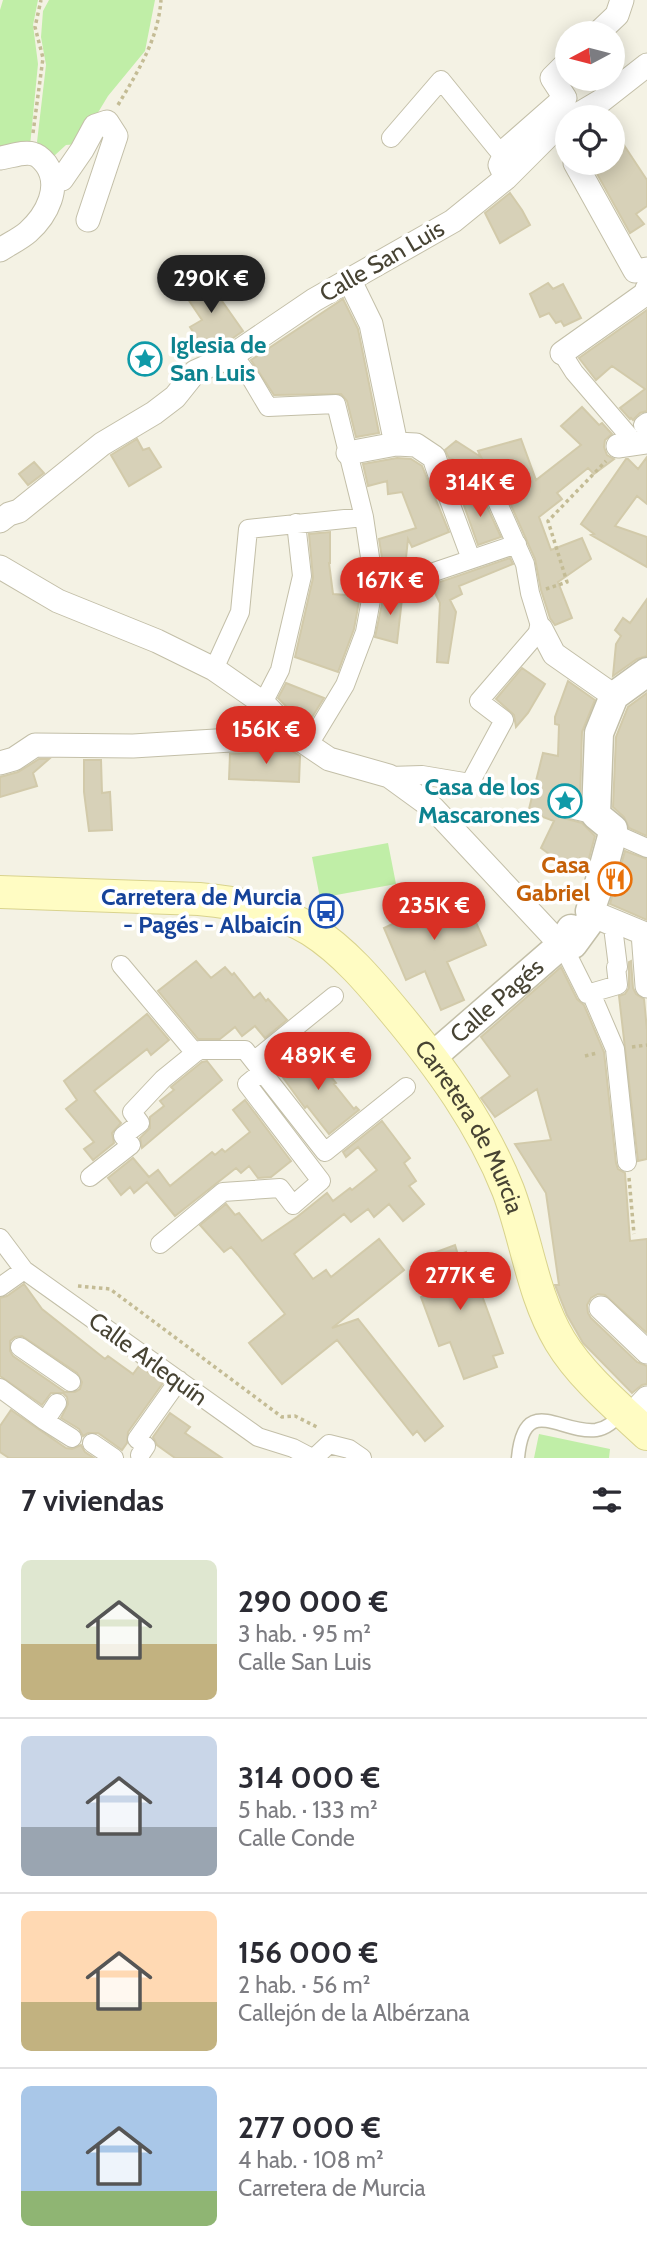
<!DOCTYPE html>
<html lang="es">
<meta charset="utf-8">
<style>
:root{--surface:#fff;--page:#f7f7f7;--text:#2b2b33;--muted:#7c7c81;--line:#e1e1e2;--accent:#d93025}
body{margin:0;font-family:Cabin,sans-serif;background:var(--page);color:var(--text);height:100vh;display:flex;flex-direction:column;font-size:26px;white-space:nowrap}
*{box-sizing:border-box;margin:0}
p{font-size:23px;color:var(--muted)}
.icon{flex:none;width:38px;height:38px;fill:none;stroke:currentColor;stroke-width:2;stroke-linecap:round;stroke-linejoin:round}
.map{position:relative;height:1458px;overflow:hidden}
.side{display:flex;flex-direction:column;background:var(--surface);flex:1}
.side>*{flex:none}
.needle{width:46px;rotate:263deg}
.buttons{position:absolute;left:555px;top:21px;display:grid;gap:14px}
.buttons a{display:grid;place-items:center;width:70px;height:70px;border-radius:50%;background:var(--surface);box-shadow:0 4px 18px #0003;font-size:35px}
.price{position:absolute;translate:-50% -60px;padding:0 16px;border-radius:24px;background:var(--accent);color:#fff;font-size:23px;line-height:46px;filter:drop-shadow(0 2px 4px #0008)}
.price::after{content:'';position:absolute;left:50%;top:42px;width:21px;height:16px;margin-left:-10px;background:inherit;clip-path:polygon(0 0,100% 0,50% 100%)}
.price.active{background:#222;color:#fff}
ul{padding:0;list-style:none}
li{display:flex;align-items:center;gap:21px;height:175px;padding:0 21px}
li+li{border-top:2px solid var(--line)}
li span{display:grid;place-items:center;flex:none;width:196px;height:140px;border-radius:10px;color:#555}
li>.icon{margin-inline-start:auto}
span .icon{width:84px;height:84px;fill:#fffc;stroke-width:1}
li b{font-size:30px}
h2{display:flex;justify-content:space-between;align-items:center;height:84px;padding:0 21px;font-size:30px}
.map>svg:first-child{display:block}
.green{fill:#c0eea7}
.building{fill:#d7d1b8;stroke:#d2caaa;stroke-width:2;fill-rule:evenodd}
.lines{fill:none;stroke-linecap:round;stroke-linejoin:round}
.service-casing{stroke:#c3bfa8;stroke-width:15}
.pedestrian-casing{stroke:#c3bfa8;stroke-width:20}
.minor-casing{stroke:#c3bfa8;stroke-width:25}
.tertiary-casing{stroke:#c3bfa8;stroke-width:31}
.secondary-casing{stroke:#d9d38d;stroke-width:34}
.path{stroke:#c4bc95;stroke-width:3.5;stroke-dasharray:3.5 3.5;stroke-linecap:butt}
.service{stroke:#fff;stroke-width:12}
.pedestrian{stroke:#fff;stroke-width:18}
.minor{stroke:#fff;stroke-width:23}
.tertiary{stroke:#fff;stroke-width:28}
.secondary{stroke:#fffcc3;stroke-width:32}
.labels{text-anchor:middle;stroke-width:7;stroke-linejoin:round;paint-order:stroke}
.street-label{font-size:24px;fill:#474333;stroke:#fff}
.culture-label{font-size:24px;font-weight:bold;fill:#0d838f;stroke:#fff;text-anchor:start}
.food-label{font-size:24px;font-weight:bold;fill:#c56008;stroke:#fff;text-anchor:end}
.transit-label{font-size:24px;font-weight:bold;fill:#164399;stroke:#fff;text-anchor:end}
</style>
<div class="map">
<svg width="647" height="1458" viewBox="0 0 647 1458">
<rect width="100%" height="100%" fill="#f4f2e4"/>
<path class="green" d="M3,0h35l-5,25 5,39 -8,82 -30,8v-144z
M49,0h106l-10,51 -37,45 -29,48 -13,1 -12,11 -10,-3 -7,-11 9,-77 -5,-28 2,-26z
M388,843l8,41 -76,14 -8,-41z
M539,1434l71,15 -1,9h-75z"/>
<path class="building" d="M612,127l35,53v26l-11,8 8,10 -14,9 -39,-70h21z
M510,193l12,17 8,15 -30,18 -15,-30z
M198,278l26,5 -9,8 28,40 -17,12 -20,9 -16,-25 12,-7 -18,-27z
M548,283l5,6 10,-5 18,34 -17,8 -3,-5 -5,2 -7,-10 -9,4 -10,-23z
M343,299l15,30 21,104 -23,4 -9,-36 -6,-7 -67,1 -23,-35z
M647,310v101l-7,2 -7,7 -2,-2 -1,1 -10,-11 25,-19 -33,-23 -16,14 -17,-22z
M582,407l17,18 3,-2 10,11 -7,6 -1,7 3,8 7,4 -20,15 -6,-6 -31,25 5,6 -23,18 12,33 31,-12 9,21 -33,23 14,36 -17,7 -5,-7 -9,-28 -6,-31 -33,-74 -10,-8 -8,-15 -12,4 -23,-8 -4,-8 11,-9 25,16 -3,-6 43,-12 15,41 45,-35 -20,-19z
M137,439l6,11 6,-2 12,19 -32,19 -18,-31z
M647,457v47l-10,-8 -22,30 32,11v30l-56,-32 3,-1 -13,-10 45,-65h2l10,10z
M397,458l14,1 11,7 27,66 -37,15 -4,-8 -3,28 -21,4 -5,-32 37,-11 -14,-36 -14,2 -1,-13 -19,5 -5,-22z
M34,462l10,11 -16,12 -9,-11z
M456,483l6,3 5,18 14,-7 2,1 18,39 -23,8z
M330,532v31h-1l4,31 27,2 -6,33 -16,43 -43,-15 18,-79 -4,-44z
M510,558l3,6 -54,22 3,8 -12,6 6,12 -8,51 -11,-1 3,-59 -9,-18z
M403,590l-6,53 -22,-6 9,-43z
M647,599v57l-10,3 -24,17 3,-32 5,-8 -6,-6 8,-12 7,5z
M522,668l23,16 -17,29 -12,14 -2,-12 -18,-16z
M568,681l27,19 -13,32 -2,68 -17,-3 -5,3 -3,6 4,11 23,6 13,13 -7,26 -8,-4 -4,9 -16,-5 -19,-14 13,-27 -22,-8 1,-2 -4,-2 14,-56 15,3 1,-31 -4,-1v-7z
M286,683l38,15 -18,29 -28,-29z
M647,693v143l-18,-8 -5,-11 -11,-10 3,-70 12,-30z
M284,751h8l8,5 -1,26 -70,-3 1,-25z
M39,759h10l-16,14 4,13 -37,11v-20l18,-5z
M84,760h17l1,33 8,-1 2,38 -23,1 -5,-39z
M625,851l22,8v61l-37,-16z
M415,890l9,20 39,-17 23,52 -39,17 17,38 -23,10 -16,-39 -19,9 -22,-52 19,-9 -9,-20z
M196,961l15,17 14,-11 7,8 2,-2 20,25 6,-5 6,8 2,-2 19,21 -22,18 -10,-12 -13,10 -7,-9 -15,12h-22l-40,-48z
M631,961l2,27 3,6 8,5 3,31v129l-9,2 -19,-165 6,-2 4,-6v-26z
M561,967l16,32 7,6 20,47 12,111 2,6 7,4 5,68 17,-2v94l-42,-38 -7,-1 -7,4 -4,7 1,8 3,5 46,44 10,4v18l-5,1 -10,8 -49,-50 -16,-28 -12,-30h4l-13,-92 -31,-49 36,-4 -14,-51 -42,28 -14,-19 29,-22 -29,-39z
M147,1014l22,26 -18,15 -4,-6 -53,42 27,32 -9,10 2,10 -21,17 -9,-11 10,-7 -28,-33 11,-9 -13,-19z
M307,1050l14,18 2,-1 13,16 -2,1 20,25 2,-2 3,3 -30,24 -22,-28 -2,2 -26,-36z
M207,1061l15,19 -80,68 -2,-10 10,-10v-11l14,-11 -4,-5 14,-11 -3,-3 31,-25z
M245,1100l46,61 -20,16 -13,1 -9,-12 -8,7 -5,-5 -61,48 -28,-34 -13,11 -4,-6 -9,8 -13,-17 25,-20 16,19 9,-7 12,16 42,-34 3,3 7,-6 3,3 25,-20 -17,-22z
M382,1121l28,37 -6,5 12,18 -7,5 15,18 -21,17 -14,-17 -15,13 -6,-8 -17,13 -7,-8 -50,40 19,25 13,-9 5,7 48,-38 25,31 -72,58 26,-9 85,107 -18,15 -8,-10 -4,4 -76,-95 -55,44 -33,-41 36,-29 -47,-59 -7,-8 -7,5 -24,-27 26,-21 9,11 4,-2 23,28 35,-24 30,-24 6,8 17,-13 2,2 25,-20 -19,-23 -12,10 -3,-5z
M455,1245l3,10 8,-3 37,101 -10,3 4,11 -33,12 -14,-37 -11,4 -18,-49 12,-4 -13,-35z
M24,1284l18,25 63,50 3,-3 25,18 6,-8 24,17 -35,49 -1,11 -5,7 -24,-17h-10l-5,3 -4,-7 -18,-11 7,-14 -1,-7 -4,-4h-12l-9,12 -42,-29v-78l7,-2zM22,1336l55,37 5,9 -2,7 -5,3h-10l-52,-36 -3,-5v-10l5,-4z
M11,1410l55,38 6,1 9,-4 4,7 9,6h-85l-9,-6v-26z
M170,1413l20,14 -5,6 37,25h-47l-18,-13 -4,-8z"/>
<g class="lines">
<defs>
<path id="service" d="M518,1458c6,-66 42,-24 78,-28 12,-2 19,-10 27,-18"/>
<path id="pedestrian" d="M391,138l50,-58 56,69 11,-1
M562,353l12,19 55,64
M233,355l19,25 16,27 68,-3 28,113 10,67 -9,48 -20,53 -37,61
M643,425l4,-3
M442,481l29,78
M374,584l54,-10 89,-30
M214,669l26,-57 8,-83 116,-12
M263,703l17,-33 22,-94 -6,-53
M389,776l33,-1 48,8 34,-63 -25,-19 62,-72 -11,-36 -5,-29 -33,-74 -32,-18 -22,-5
M566,808l30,7
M613,833l34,15
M595,919l18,8 5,40h-2l2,18 -31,9 -20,-40 10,-9z
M121,965l74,88 5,-3h45l80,102 81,-65
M591,993l24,56 12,113
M255,1060l79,-64
M90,1177l41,-32 -8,-9 17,-13 -8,-11 31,-33 32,-26
M0,1238l24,32 234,167 35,11 19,10
M160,1244l63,-52 57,-4 13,17 28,-24 -74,-97 16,-13
M0,1287l24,-17
M20,1347l51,35
M0,1388l45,33
M57,1403l-12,18 27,17
M92,1443l22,15
M140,1455l6,-9 -9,-7 42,-59
M314,1458l15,-14 20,5 13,9"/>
<path id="minor" d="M598,33l19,-18 5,-15
M574,117l27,-16 46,-36
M0,158c9,-1 24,-7 33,-4 5,1 9,5 13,10 16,22 1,51 -18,68 -8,7 -19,12 -28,18
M575,163l60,108 12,-2
M506,178l-6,-13 8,-17 57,-50 -13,-20 15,-15
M53,180l9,-1 20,-29 13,-24 12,-4 9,14 -28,84
M350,281l21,43 25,120
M562,353l83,-59 2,-5
M618,446l29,-4
M348,453l48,-9 20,1 18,12 8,24
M0,521l9,-7 10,-3 83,-67 52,-31 21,-16 20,-25 38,-17 81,-55 139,-79 53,-43 50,-50 11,-7
M0,567l58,34 99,40 57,28 49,34 32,33 34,23 60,17 44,32 128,137
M541,629l13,25 60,42
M0,763l14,-4 21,-14 98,1 162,-10
M590,911l53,22 4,53
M601,1308l46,44
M629,1417l18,-19"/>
<g id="tertiary">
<path d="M561,945l12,-1 19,-26 -2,-7 7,-20 16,-58v-4l-17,-14 3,-82 15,-37 33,-24"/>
<path id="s1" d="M432,1057l129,-112 10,-16"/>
</g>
<g id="secondary">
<path id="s2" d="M0,892l199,7c39,4 78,10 112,31 33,21 59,52 83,81 45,54 88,113 114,179 19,50 24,104 52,151 21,35 57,65 87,93"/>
</g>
</defs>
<use href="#service" class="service-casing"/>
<use href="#pedestrian" class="pedestrian-casing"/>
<use href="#minor" class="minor-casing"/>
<use href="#tertiary" class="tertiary-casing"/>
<use href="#secondary" class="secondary-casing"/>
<path class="path" d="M118,105c20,-34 40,-65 43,-105
M33,133l10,-75 -8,-31 6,-27
M546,589l21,-7 -19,-61 58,-60
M632,1047l15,-2
M585,1056l12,-3
M629,1178l5,56
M78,1286l32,3 172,128 13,-1 24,12"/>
<use href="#service" class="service"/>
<use href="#pedestrian" class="pedestrian"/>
<use href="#minor" class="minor"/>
<use href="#tertiary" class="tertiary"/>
<use href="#secondary" class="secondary"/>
</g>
<defs>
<symbol id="sight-ring" viewBox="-11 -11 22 22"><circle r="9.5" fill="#fff" stroke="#0f9aa8" stroke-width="1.5"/><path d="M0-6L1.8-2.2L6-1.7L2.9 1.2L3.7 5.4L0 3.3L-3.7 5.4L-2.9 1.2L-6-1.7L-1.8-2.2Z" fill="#0f9aa8"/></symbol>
<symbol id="restaurant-ring" viewBox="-11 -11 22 22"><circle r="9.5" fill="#fff" stroke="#e8710a" stroke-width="1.5"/><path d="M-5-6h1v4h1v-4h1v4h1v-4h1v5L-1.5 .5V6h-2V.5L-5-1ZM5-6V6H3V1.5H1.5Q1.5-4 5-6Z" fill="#e8710a"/></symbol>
<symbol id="bus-ring" viewBox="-11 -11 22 22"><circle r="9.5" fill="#fff" stroke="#1a4fb4" stroke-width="1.5"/><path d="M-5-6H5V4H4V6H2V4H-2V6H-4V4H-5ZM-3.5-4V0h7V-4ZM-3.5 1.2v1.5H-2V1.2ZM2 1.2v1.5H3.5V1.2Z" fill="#1a4fb4"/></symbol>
</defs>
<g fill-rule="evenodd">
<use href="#sight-ring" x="126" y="340" width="38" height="38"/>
<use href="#sight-ring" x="546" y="782" width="38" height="38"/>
<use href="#restaurant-ring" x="596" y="860" width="38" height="38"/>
<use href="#bus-ring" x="307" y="892" width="38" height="38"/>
</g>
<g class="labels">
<g class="street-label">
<text transform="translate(382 261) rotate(-30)" y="8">Calle San Luis</text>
<text dy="8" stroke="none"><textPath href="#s1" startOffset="86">Calle Pagés</textPath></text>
<text dy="8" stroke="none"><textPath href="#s2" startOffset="572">Carretera de Murcia</textPath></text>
<text transform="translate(148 1359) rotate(36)" y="8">Calle Arlequín</text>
</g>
<g class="culture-label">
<text x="170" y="353">Iglesia de<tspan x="170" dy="28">San Luis</tspan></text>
<text x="540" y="795" text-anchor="end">Casa de los<tspan x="540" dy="28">Mascarones</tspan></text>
</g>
<g class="food-label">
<text x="590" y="873">Casa<tspan x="590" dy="28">Gabriel</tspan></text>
</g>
<g class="transit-label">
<text x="302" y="905">Carretera de Murcia<tspan x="302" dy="28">- Pagés - Albaicín</tspan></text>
</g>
</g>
</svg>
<div class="buttons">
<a><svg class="needle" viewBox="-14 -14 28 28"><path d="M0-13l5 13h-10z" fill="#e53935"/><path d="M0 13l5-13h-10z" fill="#7c7c81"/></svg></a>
<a><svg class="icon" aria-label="locate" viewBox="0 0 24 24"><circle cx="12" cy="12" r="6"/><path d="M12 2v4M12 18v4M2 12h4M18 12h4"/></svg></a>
</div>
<b class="price active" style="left:211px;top:315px">290K €</b>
<b class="price" style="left:480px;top:519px">314K €</b>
<b class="price" style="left:390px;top:617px">167K €</b>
<b class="price" style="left:266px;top:766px">156K €</b>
<b class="price" style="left:434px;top:942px">235K €</b>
<b class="price" style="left:318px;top:1092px">489K €</b>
<b class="price" style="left:460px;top:1312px">277K €</b>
</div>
<section class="side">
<h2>7 viviendas<svg class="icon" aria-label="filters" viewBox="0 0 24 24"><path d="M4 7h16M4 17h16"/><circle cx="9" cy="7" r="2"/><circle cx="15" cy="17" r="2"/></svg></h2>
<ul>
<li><span style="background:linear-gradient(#dfe7d0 60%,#c2b280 0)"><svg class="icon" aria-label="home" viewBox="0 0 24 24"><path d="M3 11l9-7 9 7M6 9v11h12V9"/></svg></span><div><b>290 000 €</b><p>3 hab. · 95 m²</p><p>Calle San Luis</p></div></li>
<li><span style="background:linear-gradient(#c9d6e8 65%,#9aa5b1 0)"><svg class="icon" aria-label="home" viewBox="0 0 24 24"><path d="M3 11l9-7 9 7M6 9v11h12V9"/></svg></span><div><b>314 000 €</b><p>5 hab. · 133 m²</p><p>Calle Conde</p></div></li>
<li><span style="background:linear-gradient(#ffd9b3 65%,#c2b280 0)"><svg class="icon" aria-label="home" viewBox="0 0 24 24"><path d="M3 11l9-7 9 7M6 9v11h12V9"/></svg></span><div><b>156 000 €</b><p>2 hab. · 56 m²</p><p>Callejón de la Albérzana</p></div></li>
<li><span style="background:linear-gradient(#a9c7e8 75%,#8fb573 0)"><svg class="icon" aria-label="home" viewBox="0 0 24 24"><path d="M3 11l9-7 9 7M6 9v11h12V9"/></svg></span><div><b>277 000 €</b><p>4 hab. · 108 m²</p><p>Carretera de Murcia</p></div></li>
</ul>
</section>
